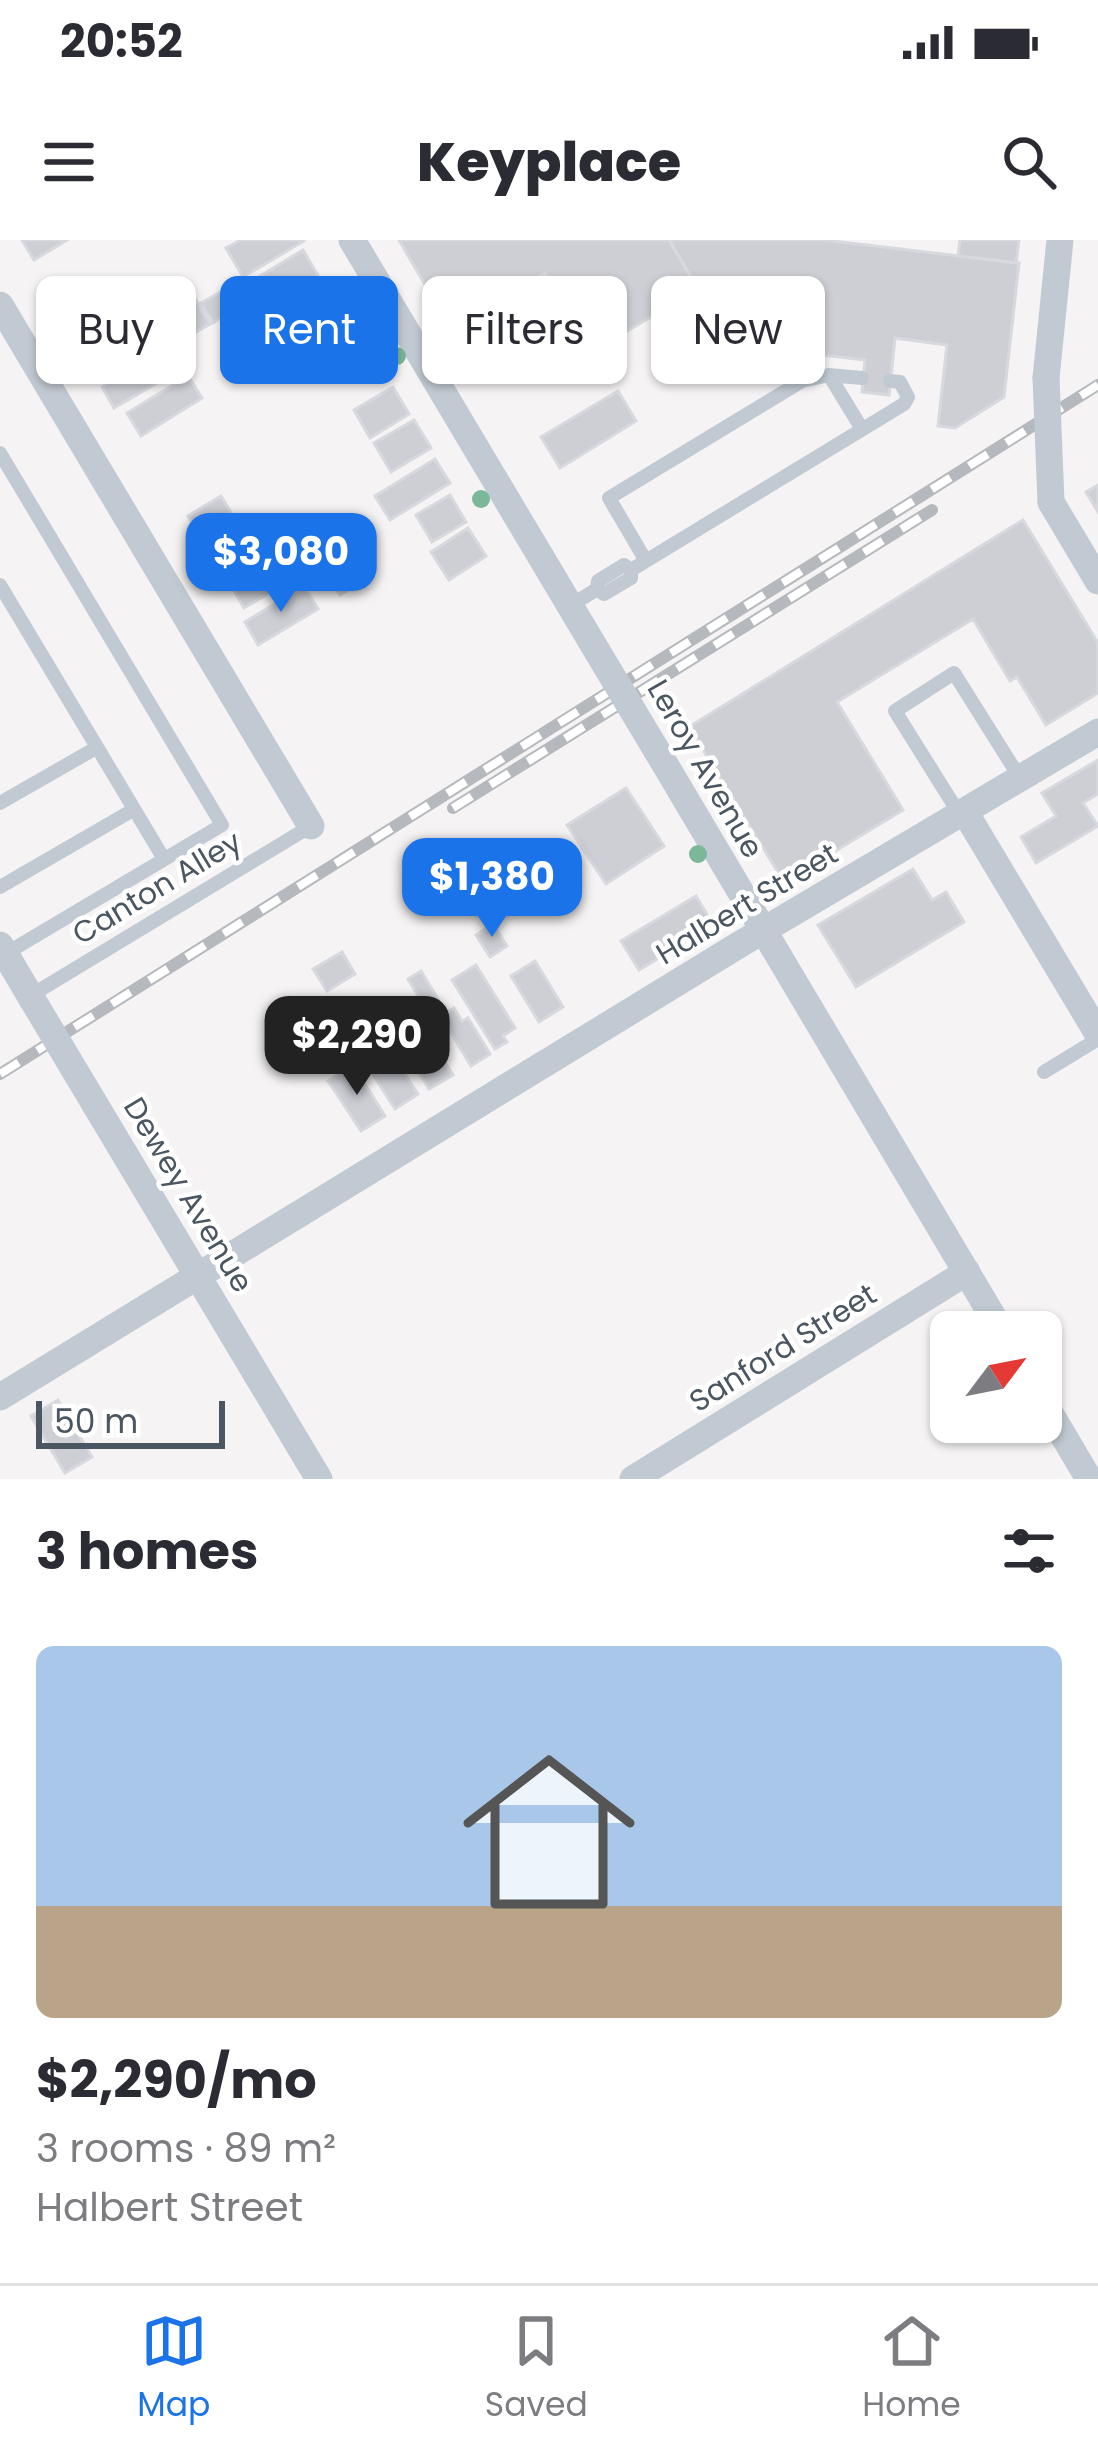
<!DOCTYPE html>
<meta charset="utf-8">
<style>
:root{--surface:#fff;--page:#f7f7f7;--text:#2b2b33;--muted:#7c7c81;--line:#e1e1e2;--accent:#1a73e8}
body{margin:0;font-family:Poppins,sans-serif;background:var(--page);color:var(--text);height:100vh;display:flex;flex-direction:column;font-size:45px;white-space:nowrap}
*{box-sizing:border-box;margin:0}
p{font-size:39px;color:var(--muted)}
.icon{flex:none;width:66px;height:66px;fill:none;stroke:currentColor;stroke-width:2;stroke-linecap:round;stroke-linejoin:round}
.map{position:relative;height:1239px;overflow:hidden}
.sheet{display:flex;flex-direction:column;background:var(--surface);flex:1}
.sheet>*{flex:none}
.hud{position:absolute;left:36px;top:36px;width:1026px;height:108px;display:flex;gap:24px}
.needle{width:78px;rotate:58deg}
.controls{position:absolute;left:930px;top:1071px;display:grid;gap:24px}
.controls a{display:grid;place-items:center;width:132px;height:132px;border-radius:18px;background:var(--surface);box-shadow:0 3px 9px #0004;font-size:60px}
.scale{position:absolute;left:36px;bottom:30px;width:189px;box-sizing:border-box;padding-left:12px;border:6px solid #4a5661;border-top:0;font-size:33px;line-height:42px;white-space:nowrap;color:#4a5661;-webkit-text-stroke:9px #fff;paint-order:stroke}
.price{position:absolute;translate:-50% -102px;padding:0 27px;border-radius:24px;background:var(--accent);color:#fff;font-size:39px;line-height:78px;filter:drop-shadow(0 3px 6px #0008)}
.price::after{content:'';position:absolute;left:50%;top:72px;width:36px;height:27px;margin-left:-18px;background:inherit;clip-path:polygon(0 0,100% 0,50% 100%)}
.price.selected{background:#222;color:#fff}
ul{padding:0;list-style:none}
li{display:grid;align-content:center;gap:24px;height:636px;padding:0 36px}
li+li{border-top:3px solid var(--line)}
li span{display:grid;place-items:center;height:372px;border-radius:18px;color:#555}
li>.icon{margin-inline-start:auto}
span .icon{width:216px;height:216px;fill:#fffc;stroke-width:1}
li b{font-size:51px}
h2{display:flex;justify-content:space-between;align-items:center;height:144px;padding:0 36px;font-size:51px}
.chip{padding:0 42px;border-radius:18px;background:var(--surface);box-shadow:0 3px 9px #0004;font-size:42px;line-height:108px}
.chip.selected{background:var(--accent);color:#fff}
.status{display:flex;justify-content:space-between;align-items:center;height:84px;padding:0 60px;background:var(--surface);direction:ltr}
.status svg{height:33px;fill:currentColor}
header{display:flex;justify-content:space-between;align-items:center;height:156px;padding:0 36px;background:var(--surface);font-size:54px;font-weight:800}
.tab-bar{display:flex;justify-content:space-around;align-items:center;height:168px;border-top:3px solid var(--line);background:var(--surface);font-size:33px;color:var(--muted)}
.tab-bar a{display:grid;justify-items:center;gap:6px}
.tab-bar .selected{color:var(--accent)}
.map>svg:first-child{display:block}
.building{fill:#cdcfd5;stroke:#d7d9de;stroke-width:3}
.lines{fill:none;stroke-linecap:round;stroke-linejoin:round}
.service{stroke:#c1cad2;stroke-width:14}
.minor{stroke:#c1cad2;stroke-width:27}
.rail-casing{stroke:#b5b8bd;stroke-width:12}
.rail{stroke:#fff;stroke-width:8;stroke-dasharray:22;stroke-linecap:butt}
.minor-bridge{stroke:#c1cad2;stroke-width:27}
.tree{fill:#7bb799}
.labels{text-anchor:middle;stroke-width:9;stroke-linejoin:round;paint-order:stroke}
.street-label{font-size:30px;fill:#4a5661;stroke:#fff}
</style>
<div class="status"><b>20:52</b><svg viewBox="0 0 49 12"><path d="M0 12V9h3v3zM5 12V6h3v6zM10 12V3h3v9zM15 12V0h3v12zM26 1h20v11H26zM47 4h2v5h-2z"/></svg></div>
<header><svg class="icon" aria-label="menu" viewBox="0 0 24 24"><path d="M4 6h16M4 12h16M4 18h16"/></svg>Keyplace<svg class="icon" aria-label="search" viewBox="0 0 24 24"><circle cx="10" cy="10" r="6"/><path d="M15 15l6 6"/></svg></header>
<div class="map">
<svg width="1098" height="1239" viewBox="0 0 1098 1239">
<rect width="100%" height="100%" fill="#f5f3f3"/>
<path class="building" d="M22,0h45l-33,20z
M241,0h63v1l-61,36 -17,-29z
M399,0h270l29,49 -113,67 -22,-37 6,-4 -24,-42 -94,56z
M669,0h155l195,23 -15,134 -49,31 -17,-2 9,-81 -52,-7 -6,57 -27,-3 3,-32 -129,-15 -8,-7z
M960,0h59l-3,23 -58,-7z
M303,10l17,29 -57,33 -16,-28z
M330,44l16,26 -59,35 -16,-25z
M224,50l11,19 -22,14 -12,-20z
M153,57l14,23 -71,43 -14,-23z
M194,57l16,27 -22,13 -16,-26z
M352,79l15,25 -58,35 -15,-25z
M166,110l12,21 -64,37 -12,-21z
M188,136l14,22 -61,38 -14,-23z
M393,147l16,27 -39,24 -16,-28z
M618,151l18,30 -76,47 -19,-31z
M414,180l17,28 -40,24 -17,-29z
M435,219l15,24 -60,37 -15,-24z
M1098,245v27l-12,-20z
M450,255l16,27 -34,20 -16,-27z
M221,256l12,20 -33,20 -12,-20z
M259,275l15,25 -60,36 -15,-25z
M1023,280l75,123v50l-52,32 -29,-48 -7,4 -37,-62 -136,83 66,108 -119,72 -95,-155z
M468,288l18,28 -37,24 -18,-28z
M279,307l17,30 -52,31 -17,-30z
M342,309l19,33 -21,13 -20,-34z
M304,346l14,23 -60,36 -13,-23z
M1098,520v34l-15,9 15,23 -62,37 -15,-26 35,-21 -14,-23z
M626,548l38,58 -58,38 -39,-59z
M913,629l19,31 14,-8 18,30 -108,65 -38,-62z
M696,656l15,25 -54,33 2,4 -20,12 -18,-29z
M493,684l14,22 -17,11 -14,-22z
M342,712l13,22 -28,17 -14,-22z
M535,721l28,46 -24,15 -28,-46z
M476,725l39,63 -12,8 4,6 -12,7 -43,-69z
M421,731l20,33 -13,8 -20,-33z
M454,768l8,13 6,-3 22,36 -19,12 -30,-50z
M421,784l32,51 -24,14 -31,-51z
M383,800l35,54 -23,15 -35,-55z
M353,825l32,51 -24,15 -33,-50z
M58,1160l34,57 -27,16 -34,-57z"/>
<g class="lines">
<path class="service" d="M829,135l33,54
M0,213l222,372 -217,129
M646,321l-37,-63 193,-117 27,-6 33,3
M0,345l164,274
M597,349l7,5 27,-16v-8l273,-166 4,-7 -8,-15 -10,-1
M570,366l27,-17 1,-8 26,-16 7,5
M0,563l96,-55
M960,575l-65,-104 59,-38 66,105
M0,647l133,-77
M30,756l281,-170
M1044,832l54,-33"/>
<path class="minor" d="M352,0l245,411
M0,65l311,521
M1046,138l14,-138
M1051,262l47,79
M657,511l345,581
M965,572l133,222
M0,705l32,54
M96,866l223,373
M0,1157l742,-454 356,-211
M1041,1158l48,81
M633,1239l334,-207"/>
<defs>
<path id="rail" d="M453,568l479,-298
M0,834l1098,-689"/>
</defs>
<use href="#rail" class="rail-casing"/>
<use href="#rail" class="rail"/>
<path class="minor-bridge" d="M1046,138l5,124
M597,411l60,100
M32,759l64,107"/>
</g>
<g class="tree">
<circle cx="363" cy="54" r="9"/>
<circle cx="397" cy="116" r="9"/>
<circle cx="481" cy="259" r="9"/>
<circle cx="698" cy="614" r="9"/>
</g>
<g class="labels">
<g class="street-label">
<text transform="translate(705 529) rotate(60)" y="10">Leroy Avenue</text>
<text transform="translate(157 648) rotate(-31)" y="10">Canton Alley</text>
<text transform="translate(747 664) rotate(-31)" y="10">Halbert Street</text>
<text transform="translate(188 955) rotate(59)" y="10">Dewey Avenue</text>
<text transform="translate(783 1108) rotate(-32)" y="10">Sanford Street</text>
</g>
</g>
</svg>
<div class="controls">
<a><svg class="needle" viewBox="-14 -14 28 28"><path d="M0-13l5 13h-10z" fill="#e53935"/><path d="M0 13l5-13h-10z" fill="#7c7c81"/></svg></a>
</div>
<div class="scale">50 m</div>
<b class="price" style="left:281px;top:375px">$3,080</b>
<b class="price" style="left:492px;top:700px">$1,380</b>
<b class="price selected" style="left:357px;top:858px">$2,290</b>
<div class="hud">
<a class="chip">Buy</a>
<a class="chip selected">Rent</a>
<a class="chip">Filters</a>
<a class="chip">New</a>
</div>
</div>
<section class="sheet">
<h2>3 homes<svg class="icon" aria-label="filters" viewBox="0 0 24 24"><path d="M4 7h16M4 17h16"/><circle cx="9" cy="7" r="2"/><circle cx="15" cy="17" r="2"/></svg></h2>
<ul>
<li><span style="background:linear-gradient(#a9c7e8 70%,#b9a48a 0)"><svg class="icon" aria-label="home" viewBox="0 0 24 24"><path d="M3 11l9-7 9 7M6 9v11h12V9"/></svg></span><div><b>$2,290/mo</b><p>3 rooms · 89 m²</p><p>Halbert Street</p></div></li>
</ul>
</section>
<nav class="tab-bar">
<a class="selected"><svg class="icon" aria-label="map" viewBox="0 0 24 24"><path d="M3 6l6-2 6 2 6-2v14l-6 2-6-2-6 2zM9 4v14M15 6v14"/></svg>Map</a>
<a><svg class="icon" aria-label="saved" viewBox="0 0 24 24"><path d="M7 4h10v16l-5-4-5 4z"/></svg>Saved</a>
<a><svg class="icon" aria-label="home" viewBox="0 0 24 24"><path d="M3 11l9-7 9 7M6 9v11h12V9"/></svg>Home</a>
</nav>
